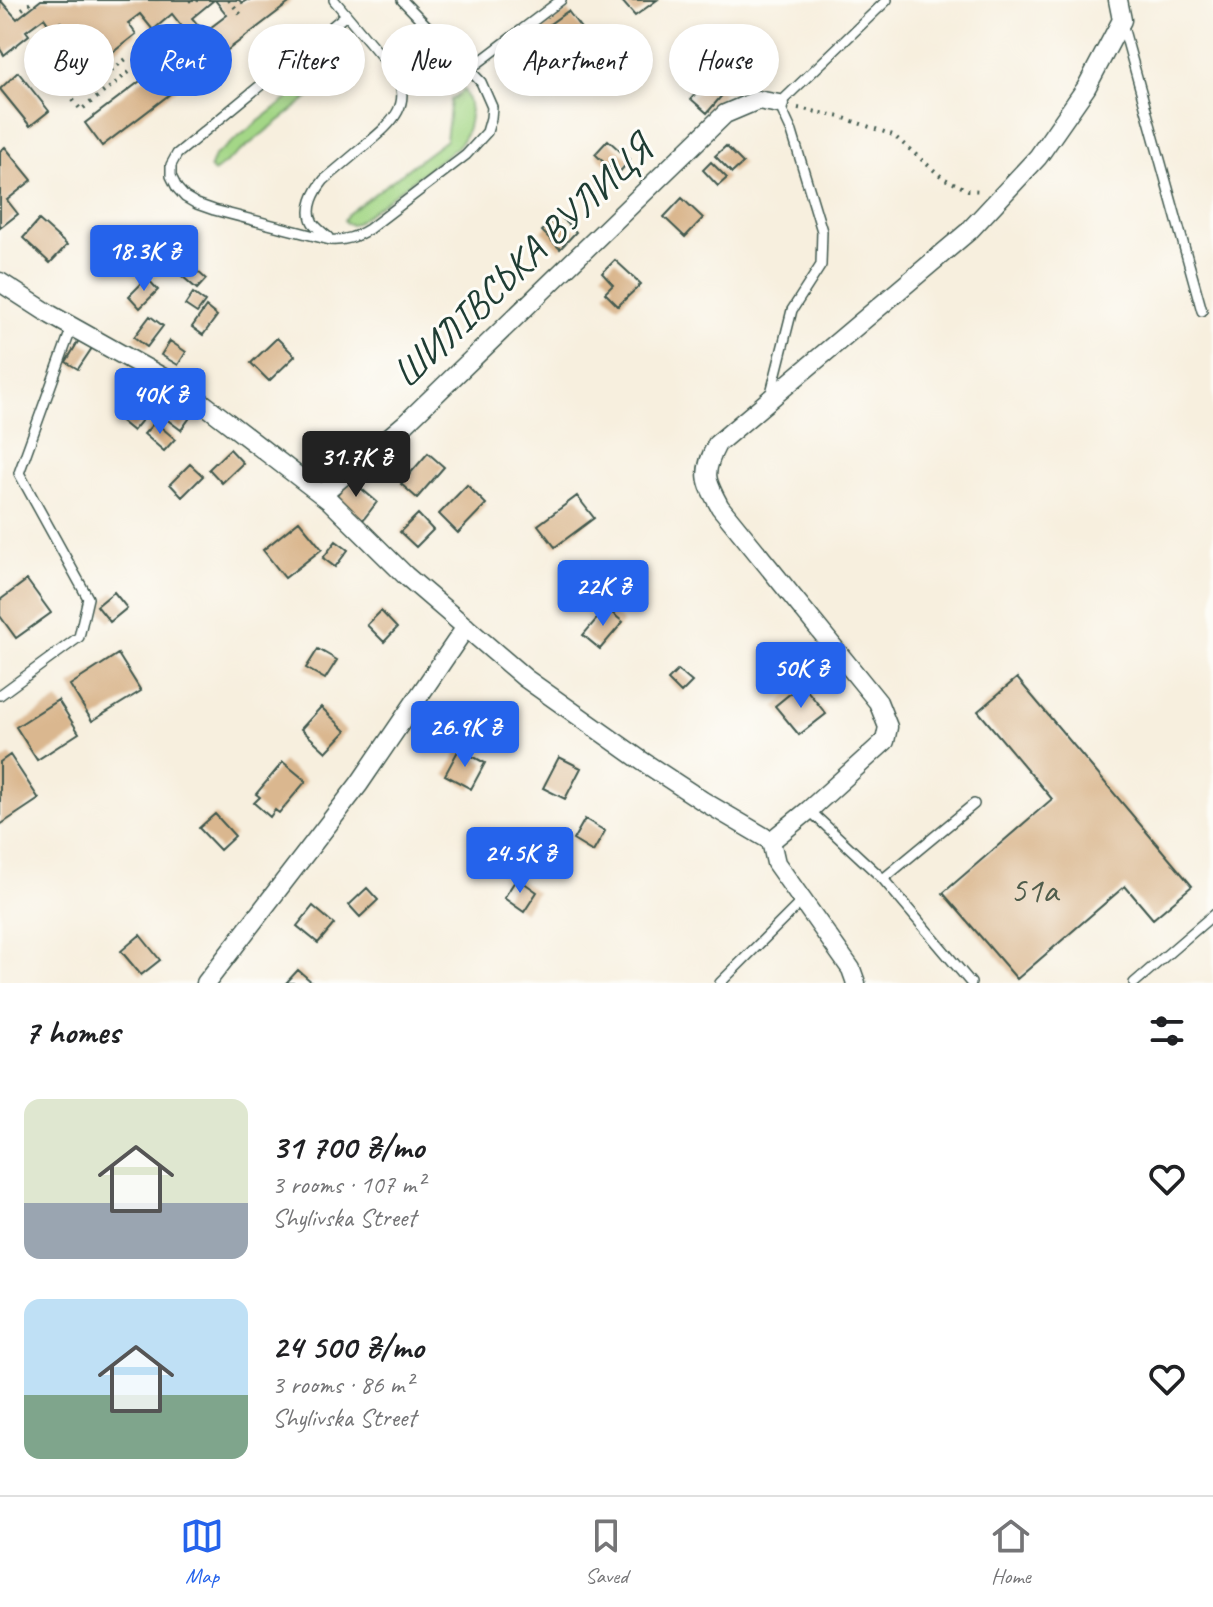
<!DOCTYPE html>
<meta charset="utf-8">
<style>
:root{--surface:#fff;--page:#f6f6f6;--text:#202124;--muted:#757577;--line:#e0e0e0;--accent:#2563eb}
body{margin:0;font-family:Caveat,sans-serif;background:var(--page);color:var(--text);height:100vh;display:flex;flex-direction:column;font-size:30px;white-space:nowrap}
*{box-sizing:border-box;margin:0}
p{font-size:26px;color:var(--muted)}
.icon{flex:none;width:44px;height:44px;fill:none;stroke:currentColor;stroke-width:2;stroke-linecap:round;stroke-linejoin:round}
.map{position:relative;height:983px;overflow:hidden}
.sheet{display:flex;flex-direction:column;background:var(--surface);flex:1}
.sheet>*{flex:none}
.hud{position:absolute;left:24px;top:24px;width:800px;height:72px;display:flex;gap:16px}
.price{position:absolute;translate:-50% -68px;padding:0 18px;border-radius:8px;background:var(--accent);color:#fff;font-size:26px;line-height:52px;filter:drop-shadow(0 2px 4px #0008)}
.price::after{content:'';position:absolute;left:50%;top:48px;width:24px;height:18px;margin-left:-12px;background:inherit;clip-path:polygon(0 0,100% 0,50% 100%)}
.price.selected{background:#222;color:#fff}
ul{padding:0;list-style:none}
li{display:flex;align-items:center;gap:24px;height:200px;padding:0 24px}
li span{display:grid;place-items:center;flex:none;width:224px;height:160px;border-radius:16px;color:#555}
li>.icon{margin-inline-start:auto}
span .icon{width:96px;height:96px;fill:#fffc;stroke-width:1}
li b{font-size:34px}
h2{display:flex;justify-content:space-between;align-items:center;height:96px;padding:0 24px;font-size:34px}
.chip{padding:0 28px;border-radius:36px;background:var(--surface);box-shadow:0 4px 12px #0003;font-size:28px;line-height:72px}
.chip.selected{background:var(--accent);color:#fff}
.menu{display:flex;justify-content:space-around;align-items:center;height:112px;border-top:2px solid var(--line);background:var(--surface);font-size:22px;color:var(--muted)}
.menu a{display:grid;justify-items:center;gap:4px}
.menu .selected{color:var(--accent)}
.map>svg:first-child{display:block}
.green{fill:#a4d787;stroke:#628a5e;stroke-width:2}
.building{fill:#dab78f}
.lines{fill:none;stroke-linecap:round;stroke-linejoin:round}
.service-casing{stroke:#3f584e;stroke-width:12}
.minor-casing{stroke:#3f584e;stroke-width:21}
.path{stroke:#3f584e;stroke-width:4;stroke-dasharray:2 6;stroke-linecap:butt}
.service{stroke:#fff;stroke-width:9}
.minor{stroke:#fff;stroke-width:18}
.labels{text-anchor:middle;stroke-width:6;stroke-linejoin:round;paint-order:stroke}
.number-label{font-size:36px;fill:#4e5c4b}
.street-label{font-size:40px;fill:#1f3d34;stroke:#fdfcf7}
</style>
<div class="map">
<svg width="1213" height="983" viewBox="0 0 1213 983">
<rect width="100%" height="100%" fill="#fdfcf7"/>
<filter id="ink" filterUnits="userSpaceOnUse"><feTurbulence type="fractalNoise" baseFrequency=".0125" numOctaves="2"/><feDisplacementMap in="SourceGraphic" scale="16" xChannelSelector="R" yChannelSelector="G"/><feConvolveMatrix kernelMatrix="1 2 1 2 8 2 1 2 1" color-interpolation-filters="sRGB"/></filter>
<filter id="wash" filterUnits="userSpaceOnUse"><feTurbulence type="fractalNoise" baseFrequency=".006" numOctaves="4" result="noise"/><feDisplacementMap in="SourceGraphic" scale="32" xChannelSelector="R" yChannelSelector="G"/><feGaussianBlur stdDeviation="1.8" result="paint"/><feColorMatrix in="noise" values="0 0 0 0 0 0 0 0 0 0 0 0 0 0 0 0 0 1.4 0 .05"/><feComposite in="paint" operator="in"/></filter>
<g filter="url(#wash)">
<rect width="100%" height="100%" fill="#f7efde"/>
<path class="green" d="M352,49l7,9 -145,114 -4,-5 4,-11z
M464,90c10,19 7,41 -7,57l-101,76 -4,2 -6,-2 -2,-3 5,-7 97,-73 5,-40z"/>
<g id="blocks">
<path class="building" d="M0,0l17,19 24,-19h173l-22,18 7,8 -11,8 -16,-20 -19,16 -13,-16 -12,9 8,11 -47,37 -19,-24 6,-5 -15,-20 -9,7 -8,-11 -18,13 3,4 -25,20 -4,-6z
M215,0h24l3,3 5,-3h46l-191,146 -17,-23 142,-108z
M621,0h36l-22,16z
M568,11l24,32 -47,34 -23,-33z
M18,72l31,39 -19,15 -30,-37z
M708,79l16,14 -17,20 -16,-14z
M608,140l22,20 -13,15 -22,-21z
M726,146l17,17 -11,10 -17,-17z
M5,147l27,33 -25,20 11,14 -18,14v-77z
M711,162l16,16 -9,8 -15,-16z
M682,198l21,20 -18,19 -21,-20z
M558,214l18,18 -16,17 -18,-18z
M39,220l28,25 -17,18 -27,-25z
M185,260l21,19 -9,10 -22,-19z
M615,260l26,24 -23,22 -13,-13 8,-8 -11,-12z
M147,278l11,12 -18,18 -11,-12z
M193,293l12,9 -8,11 -12,-8z
M206,307l11,9 -14,19 -11,-8z
M150,316l13,10 -16,21 -13,-10z
M277,338l18,18 -26,25 -18,-18z
M79,340l13,8 -14,21 -12,-7z
M170,341l16,11 -8,13 -17,-10z
M144,374l13,8 -12,18 -13,-8z
M178,400l16,12 -13,18 -16,-12z
M126,405l17,14 -10,12 -17,-14z
M155,422l20,17 -11,12 -20,-17z
M230,449l13,14 -21,20 -13,-14z
M428,453l16,14 -27,31 -16,-14z
M190,464l13,12 -21,21 -12,-13z
M350,479l27,23 -14,18 -28,-23z
M467,485l19,19 -28,29 -19,-19z
M577,496l17,22 -39,29 -17,-22z
M418,514l15,16 -17,17 -16,-15z
M299,521l23,28 -37,29 -22,-28z
M336,541l12,9 -13,17 -12,-9z
M27,580l24,33 -35,25 -16,-22v-16z
M114,592l13,16 -17,14 -13,-16z
M606,608l17,14 -23,27 -17,-14z
M381,611l16,17 -13,14 -17,-17z
M318,649l19,11 -12,19 -19,-11z
M118,654l23,37 -49,30 -22,-36z
M678,670l14,12 -11,11 -13,-13z
M1017,678l175,208 -39,33 -28,-33 -108,93 -74,-86 109,-94 -74,-88z
M802,684l24,30 -27,21 -24,-29z
M58,700l21,33 -42,27 -21,-33z
M321,707l25,24 -20,21 -25,-23z
M462,708l19,9 -10,20 -19,-10z
M459,749l26,14 -14,26 -26,-14z
M10,755l29,44 -39,26v-63z
M559,757l22,11 -16,31 -22,-11z
M283,762l23,19 -27,32 -4,-3 -5,7 -16,-14 6,-6 -4,-3z
M215,814l20,22 -15,14 -21,-22z
M585,819l20,12 -12,21 -20,-12z
M517,878l20,14 -13,20 -20,-14z
M367,888l11,12 -18,17 -11,-12z
M313,906l21,18 -16,19 -21,-17z
M140,935l20,25 -19,15 -20,-24z
M298,970l15,13h-27z"/>
</g>
</g>
<g filter="url(#ink)">
<use href="#blocks" fill-opacity="0" stroke="#3f584e" stroke-width="2"/>
<g class="lines">
<defs>
<path id="service" d="M346,15l-169,139 -6,11v11l6,12 8,9 12,7 17,6 116,30c15,1 26,-3 39,-11l97,-74 21,-23 4,-14 1,-11 -11,-25 -79,-82
M1122,23l80,288
M470,69l91,-69
M328,237c-5,-4 -11,-9 -15,-14 -8,-14 2,-32 11,-43 13,-11 26,-22 39,-33 25,-21 54,-42 30,-77l-59,-70
M771,393l21,-83 29,-45 1,-34 -30,-99 -13,-28 108,-104
M0,695l79,-58 9,-39 -69,-125 53,-146
M809,810l74,69 91,-75
M883,879l88,104
M720,983l83,-83
M1134,983l79,-68"/>
<path id="minor" d="M0,282l51,33 136,76 143,110 75,74 120,103 117,83 61,40 68,40
M322,494l84,-71 319,-309 33,-14 21,4
M206,983l153,-199 107,-157
M856,983l-5,-14 -75,-106 -5,-22 38,-31 76,-69 3,-14 -10,-25 -158,-195c-15,-27 -18,-34 -3,-63l252,-213 69,-74 48,-69 36,-68 -4,-20"/>
</defs>
<use href="#service" class="service-casing"/>
<use href="#minor" class="minor-casing"/>
<path class="path" d="M190,0l3,3 4,-3
M229,0l13,16
M22,9l13,-9
M58,54l20,25
M86,90l40,-31
M73,100l8,10 52,-41
M798,108l43,9 52,18 50,43 25,12 15,1"/>
<use href="#service" class="service"/>
<use href="#minor" class="minor"/>
</g>
</g>
<g class="labels">
<g class="number-label">
<text x="1034" y="902">51а</text>
</g>
<g class="street-label">
<text transform="translate(521 261) rotate(-44)" y="14">ШИЛІВСЬКА ВУЛИЦЯ</text>
</g>
</g>
</svg>
<b class="price" style="left:144px;top:293px">18.3K ₴</b>
<b class="price" style="left:160px;top:436px">40K ₴</b>
<b class="price selected" style="left:356px;top:499px">31.7K ₴</b>
<b class="price" style="left:603px;top:628px">22K ₴</b>
<b class="price" style="left:801px;top:710px">50K ₴</b>
<b class="price" style="left:465px;top:769px">26.9K ₴</b>
<b class="price" style="left:520px;top:895px">24.5K ₴</b>
<div class="hud">
<a class="chip">Buy</a>
<a class="chip selected">Rent</a>
<a class="chip">Filters</a>
<a class="chip">New</a>
<a class="chip">Apartment</a>
<a class="chip">House</a>
</div>
</div>
<section class="sheet">
<h2>7 homes<svg class="icon" aria-label="filters" viewBox="0 0 24 24"><path d="M4 7h16M4 17h16"/><circle cx="9" cy="7" r="2"/><circle cx="15" cy="17" r="2"/></svg></h2>
<ul>
<li><span style="background:linear-gradient(#dfe7d0 65%,#9aa5b1 0)"><svg class="icon" aria-label="home" viewBox="0 0 24 24"><path d="M3 11l9-7 9 7M6 9v11h12V9"/></svg></span><div><b>31 700 ₴/mo</b><p>3 rooms · 107 m²</p><p>Shylivska Street</p></div><svg class="icon" aria-label="heart" viewBox="0 0 24 24"><path d="M12 20l-8-8c-3-5 5-10 8-4 3-6 11-1 8 4z"/></svg></li>
<li><span style="background:linear-gradient(#bfe0f5 60%,#7fa58c 0)"><svg class="icon" aria-label="home" viewBox="0 0 24 24"><path d="M3 11l9-7 9 7M6 9v11h12V9"/></svg></span><div><b>24 500 ₴/mo</b><p>3 rooms · 86 m²</p><p>Shylivska Street</p></div><svg class="icon" aria-label="heart" viewBox="0 0 24 24"><path d="M12 20l-8-8c-3-5 5-10 8-4 3-6 11-1 8 4z"/></svg></li>
</ul>
</section>
<nav class="menu">
<a class="selected"><svg class="icon" aria-label="map" viewBox="0 0 24 24"><path d="M3 6l6-2 6 2 6-2v14l-6 2-6-2-6 2zM9 4v14M15 6v14"/></svg>Map</a>
<a><svg class="icon" aria-label="saved" viewBox="0 0 24 24"><path d="M7 4h10v16l-5-4-5 4z"/></svg>Saved</a>
<a><svg class="icon" aria-label="home" viewBox="0 0 24 24"><path d="M3 11l9-7 9 7M6 9v11h12V9"/></svg>Home</a>
</nav>
